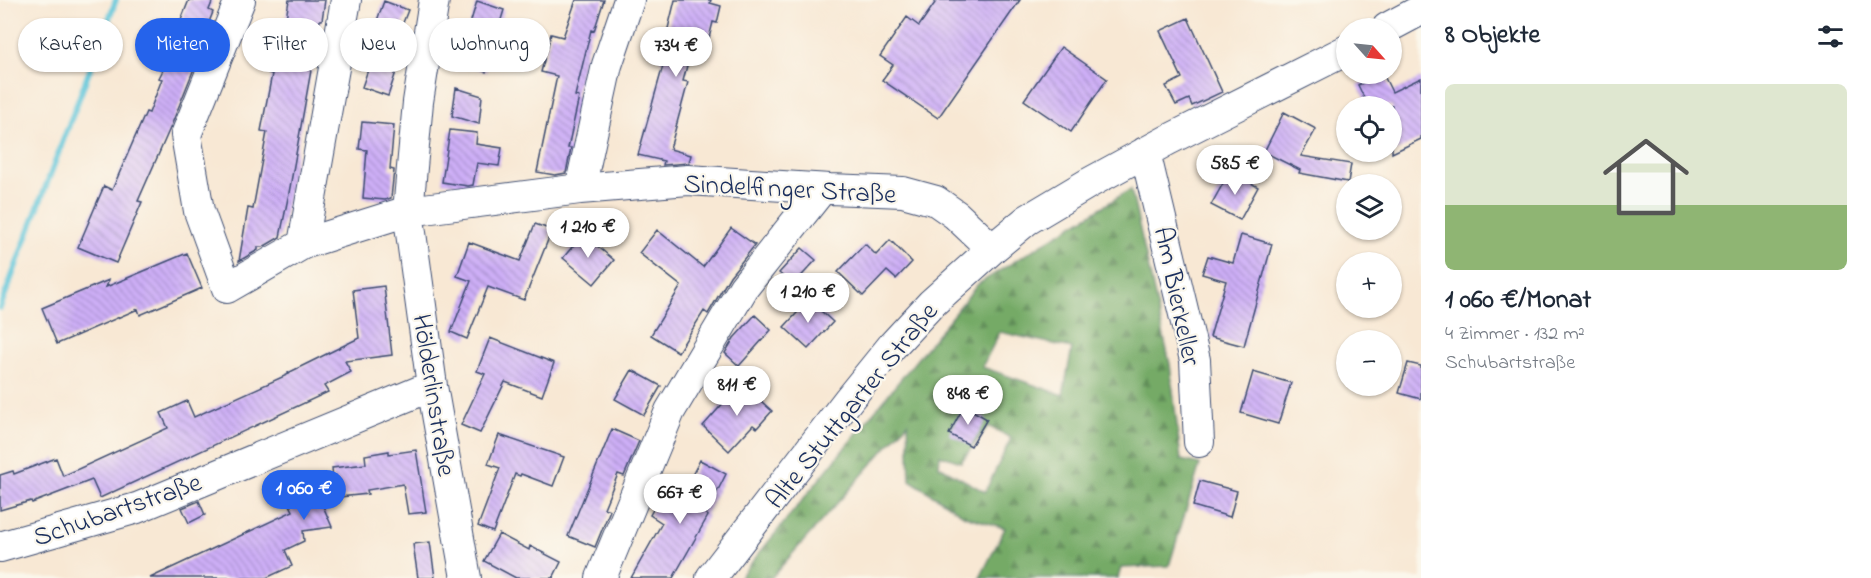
<!DOCTYPE html>
<html lang="de">
<meta charset="utf-8">
<style>
:root{--surface:#fff;--page:#f2f2f3;--text:#1f2937;--muted:#747a83;--line:#e0e1e3;--accent:#2563eb}
body{margin:0;font-family:"Indie Flower",sans-serif;background:var(--page);color:var(--text);height:100vh;display:flex;flex-direction:column;font-size:22px;white-space:nowrap}
*{box-sizing:border-box;margin:0}
p{font-size:20px;color:var(--muted)}
.icon{flex:none;width:33px;height:33px;fill:none;stroke:currentColor;stroke-width:2;stroke-linecap:round;stroke-linejoin:round}
.map{position:relative;flex:1;overflow:hidden}
.drawer{display:flex;flex-direction:column;background:var(--surface);width:450px}
.drawer>*{flex:none}
.banner{position:absolute;left:18px;top:18px;width:570px;height:54px;display:flex;gap:12px}
.needle{width:39px;rotate:117deg}
.fabs{position:absolute;left:1336px;top:18px;display:grid;gap:12px}
.fabs a{display:grid;place-items:center;width:66px;height:66px;border-radius:50%;background:var(--surface);box-shadow:0 2px 4px #0004;font-size:30px}
.price{position:absolute;translate:-50% -51px;padding:0 14px;border-radius:21px;background:#fff;color:#222;font-size:20px;line-height:39px;filter:drop-shadow(0 2px 3px #0008)}
.price::after{content:'';position:absolute;left:50%;top:36px;width:18px;height:14px;margin-left:-9px;background:inherit;clip-path:polygon(0 0,100% 0,50% 100%)}
.price.on{background:var(--accent);color:#fff}
ul{padding:0;list-style:none}
li{display:grid;align-content:center;gap:12px;height:318px;padding:0 24px}
li+li{border-top:2px solid var(--line)}
li span{display:grid;place-items:center;height:186px;border-radius:9px;color:#555}
li>.icon{margin-inline-start:auto}
span .icon{width:108px;height:108px;fill:#fffc;stroke-width:1}
li b{font-size:26px}
h2{display:flex;justify-content:space-between;align-items:center;height:72px;padding:0 24px;font-size:26px}
.tag{padding:0 21px;border-radius:27px;background:var(--surface);box-shadow:0 2px 4px #0004;font-size:21px;line-height:54px}
.tag.on{background:var(--accent);color:#fff}
main{display:flex;flex:1;min-height:0}
.map>svg:first-child{display:block}
.forest{fill:url(#forest-firs);stroke:#486c62;stroke-width:1.5;fill-rule:evenodd}
.lines{fill:none;stroke-linecap:round;stroke-linejoin:round}
.stream{stroke:#5dc5d9;stroke-width:6}
.building{fill:url(#building-back-hatch)}
.minor-casing{stroke:#3c4b70;stroke-width:32}
.minor{stroke:#fff;stroke-width:30}
.labels{text-anchor:middle;stroke-width:4.5;stroke-linejoin:round;paint-order:stroke}
.street-label{font-size:27px;fill:#1b2f5e;stroke:#fbf7ec}
</style>
<main>
<div class="map">
<svg width="1421" height="578" viewBox="0 0 1421 578">
<defs>
<pattern id="forest-firs" width="22" height="20" patternUnits="userSpaceOnUse" patternTransform="scale(1.5)"><rect width="22" height="20" fill="#74aa66"/><path d="M5 1l3.5 6h-7zM16 11l3.5 6h-7z" fill="#5e8b57"/></pattern>
<pattern id="building-back-hatch" width="6" height="6" patternUnits="userSpaceOnUse" patternTransform="scale(1.5)"><rect width="6" height="6" fill="#ceaff7"/><path d="M-1 5l2 2M0 0l6 6M5-1l2 2" fill="none" stroke="#a68fcb"/></pattern>
</defs>
<rect width="100%" height="100%" fill="#fbf7ec"/>
<filter id="ink" filterUnits="userSpaceOnUse"><feTurbulence type="fractalNoise" baseFrequency=".0167" numOctaves="2"/><feDisplacementMap in="SourceGraphic" scale="12" xChannelSelector="R" yChannelSelector="G"/><feConvolveMatrix kernelMatrix="1 2 1 2 8 2 1 2 1" color-interpolation-filters="sRGB"/></filter>
<filter id="wash" filterUnits="userSpaceOnUse"><feTurbulence type="fractalNoise" baseFrequency=".008" numOctaves="4" result="noise"/><feDisplacementMap in="SourceGraphic" scale="24" xChannelSelector="R" yChannelSelector="G"/><feGaussianBlur stdDeviation="1.35" result="paint"/><feColorMatrix in="noise" values="0 0 0 0 0 0 0 0 0 0 0 0 0 0 0 0 0 1.4 0 .05"/><feComposite in="paint" operator="in"/></filter>
<g filter="url(#wash)">
<rect width="100%" height="100%" fill="#f8e8d4"/>
<path class="forest" d="M1131,189l39,175 11,96 19,4 -31,102 -48,2 -3,10h-138l25,-50 -40,-12 -55,-36 -2,-57 -137,155h-32l239,-294zM1000,332l72,16 -9,47 -81,-28zM988,426l23,12 -26,54 -46,-26 1,-11 21,7z"/>
<g class="lines">
<path class="stream" d="M0,308l116,-308"/>
</g>
<g id="blocks">
<path class="building" d="M189,0h24l-4,10 4,2 -21,53 3,1 -24,60 -33,75 4,1 -26,61 -38,-16 26,-61 8,4 34,-78 3,1 13,-34 -3,-1 4,-8 -5,-2 9,-24 4,1z
M289,0h36l-3,20h-2l-31,173 -9,44 -17,10h-5v3l-19,11 9,-53 5,1 14,-77 -6,-1 11,-57 -4,-1 7,-44 9,2z
M576,0h28l-10,31 -3,-1 -16,66 4,1 -11,51h3l-5,25 -11,2 -18,-3 20,-96 -16,-4 10,-38 12,3z
M675,0h36l-1,3 11,3 -4,17 -4,-1 -4,16 -14,-3 -12,46 5,1 -18,67 21,6 -2,8 -26,2 1,-4 -26,-6 26,-93 -4,-1z
M937,0h83l-82,118 -56,-38 11,-15 -13,-9 27,-39 12,9z
M384,1l24,9 -11,28 -23,-9z
M477,1l27,9 -12,39 -2,-1 -4,24 -26,-10 3,-15z
M1188,18l34,74 -30,14 -3,-7 -13,6 -10,-19 16,-8 -22,-47z
M1061,47l46,32 -36,53 -47,-32z
M371,61l26,8 -9,27 -26,-9z
M1383,74l9,18 29,-14v61l-29,14v-47h-31l6,-2 -9,-19z
M456,88l26,8 -3,28 -27,-8z
M1284,112l32,17 -15,27 50,8 -3,18 -49,-9 1,-3 -36,-18z
M362,122l32,3 -4,44 4,1 -3,28 -6,2 -22,-2 4,-48 -8,-1z
M450,130l27,3 -1,11 26,4 -3,18 -22,-3 -4,22 -5,1 -26,-4z
M1230,171l28,16 -18,33 -29,-15z
M535,224l17,6 -28,70 -36,-13 -21,52 -16,-7 20,-51 -14,-5 12,-34 51,19z
M731,228l24,17 -25,31 -22,38 -4,-3 -26,41 -27,-17 30,-49 -42,-33 18,-23 46,37z
M583,234l31,26 -20,24 -31,-26z
M1241,235l31,9 -28,102 -34,-9 16,-56 -24,-7 6,-18 25,7z
M890,240l22,22 -16,17 -9,-8 -24,25 -25,-24 27,-28 11,11z
M802,248l14,12 -23,25 -14,-12z
M187,253l15,35 -62,27 -2,-6 -81,35 -15,-36 67,-28 -3,7z
M384,286l8,69 -47,6 6,11 -27,14 4,6 -228,106 -8,-18 -60,23 -1,-2 -31,9v-35l13,-4 1,3 42,-16 7,18 105,-48 -7,-15 26,-12 7,16 95,-43 -1,-1 71,-35 -6,-48z
M809,300l24,22 -25,27 -24,-22z
M755,315l16,15 -32,36 -14,-13 9,-15z
M490,338l64,25 -12,33 -37,-14 -25,51 -19,-8 24,-51 -8,-3z
M1408,363l13,3v33l-22,-6z
M632,370l29,16 -17,29 -29,-16z
M1253,372l38,11 -13,41 -37,-11z
M741,383l31,28 -15,17 -4,-3 -24,26 -26,-25z
M964,406l23,13 -16,27 -22,-12z
M612,429l27,12 -15,35 -6,-2 -14,34 6,2 -15,37 -27,-11z
M499,435l65,22 -11,29 -32,-12 -1,2 -5,-2 -22,58 -15,-6 22,-58 -12,-4z
M416,450l10,62 -18,2 -5,-30 -36,6 1,4 -48,5 12,28 -29,4 1,10 -19,9 7,16 -26,12h-116l143,-67 -5,-10 45,-20 -1,-13 34,-4 -1,-9 24,-4v3z
M700,460l26,14 -20,40 2,2 -35,62h-42l31,-55 -12,-8 8,-14 16,9z
M1200,481l37,10 -7,26 -37,-11z
M199,501l6,14 -16,8 -7,-15z
M499,534l30,16 1,-4 31,16 -8,16h-37l-32,-17z
M430,542l5,36h-17l-5,-34z"/>
</g>
</g>
<g filter="url(#ink)">
<use href="#blocks" fill-opacity="0" stroke="#3c4b70" stroke-width="1.5"/>
<g class="lines">
<defs>
<path id="minor" d="M240,0l-54,135 13,76 28,77 76,-44 105,-33 172,-22 108,-9 142,9 73,3 33,9 20,14 36,34
M434,0l-16,102 -10,109 24,175 34,192
M1387,28l34,-18
M1145,152l50,208 4,82
M580,189l27,-124 22,-65
M303,244l43,-244
M0,547l137,-39 295,-122
M601,578l69,-167 74,-124 78,-98
M711,578l138,-179 43,-53 39,-42 61,-55 35,-29 62,-37 79,-43 179,-90"/>
</defs>
<use href="#minor" class="minor-casing"/>
<use href="#minor" class="minor"/>
</g>
</g>
<g class="labels">
<g class="street-label">
<text transform="translate(790 188) rotate(3)" y="9">Sindelfinger Straße</text>
<text transform="translate(1178 296) rotate(78)" y="9">Am Bierkeller</text>
<text transform="translate(435 395) rotate(81)" y="9">Hölderlinstraße</text>
<text transform="translate(851 405) rotate(-51)" y="9">Alte Stuttgarter Straße</text>
<text transform="translate(117 509) rotate(-19)" y="9">Schubartstraße</text>
</g>
</g>
</svg>
<div class="fabs">
<a><svg class="needle" viewBox="-14 -14 28 28"><path d="M0-13l5 13h-10z" fill="#e53935"/><path d="M0 13l5-13h-10z" fill="#747a83"/></svg></a>
<a><svg class="icon" aria-label="locate" viewBox="0 0 24 24"><circle cx="12" cy="12" r="6"/><path d="M12 2v4M12 18v4M2 12h4M18 12h4"/></svg></a>
<a><svg class="icon" aria-label="layers" viewBox="0 0 24 24"><path d="M12 4l9 5-9 5-9-5zM3 14l9 5 9-5"/></svg></a>
<a>+</a>
<a>−</a>
</div>
<b class="price" style="left:676px;top:78px">734 €</b>
<b class="price" style="left:1235px;top:196px">585 €</b>
<b class="price" style="left:588px;top:259px">1 210 €</b>
<b class="price" style="left:808px;top:324px">1 210 €</b>
<b class="price" style="left:737px;top:417px">811 €</b>
<b class="price" style="left:968px;top:426px">848 €</b>
<b class="price on" style="left:304px;top:521px">1 060 €</b>
<b class="price" style="left:680px;top:525px">667 €</b>
<div class="banner">
<a class="tag">Kaufen</a>
<a class="tag on">Mieten</a>
<a class="tag">Filter</a>
<a class="tag">Neu</a>
<a class="tag">Wohnung</a>
</div>
</div>
<section class="drawer">
<h2>8 Objekte<svg class="icon" aria-label="filters" viewBox="0 0 24 24"><path d="M4 7h16M4 17h16"/><circle cx="9" cy="7" r="2"/><circle cx="15" cy="17" r="2"/></svg></h2>
<ul>
<li><span style="background:linear-gradient(#dfe7d0 65%,#8fb573 0)"><svg class="icon" aria-label="home" viewBox="0 0 24 24"><path d="M3 11l9-7 9 7M6 9v11h12V9"/></svg></span><div><b>1 060 €/Monat</b><p>4 Zimmer · 132 m²</p><p>Schubartstraße</p></div></li>
</ul>
</section>
</main>
